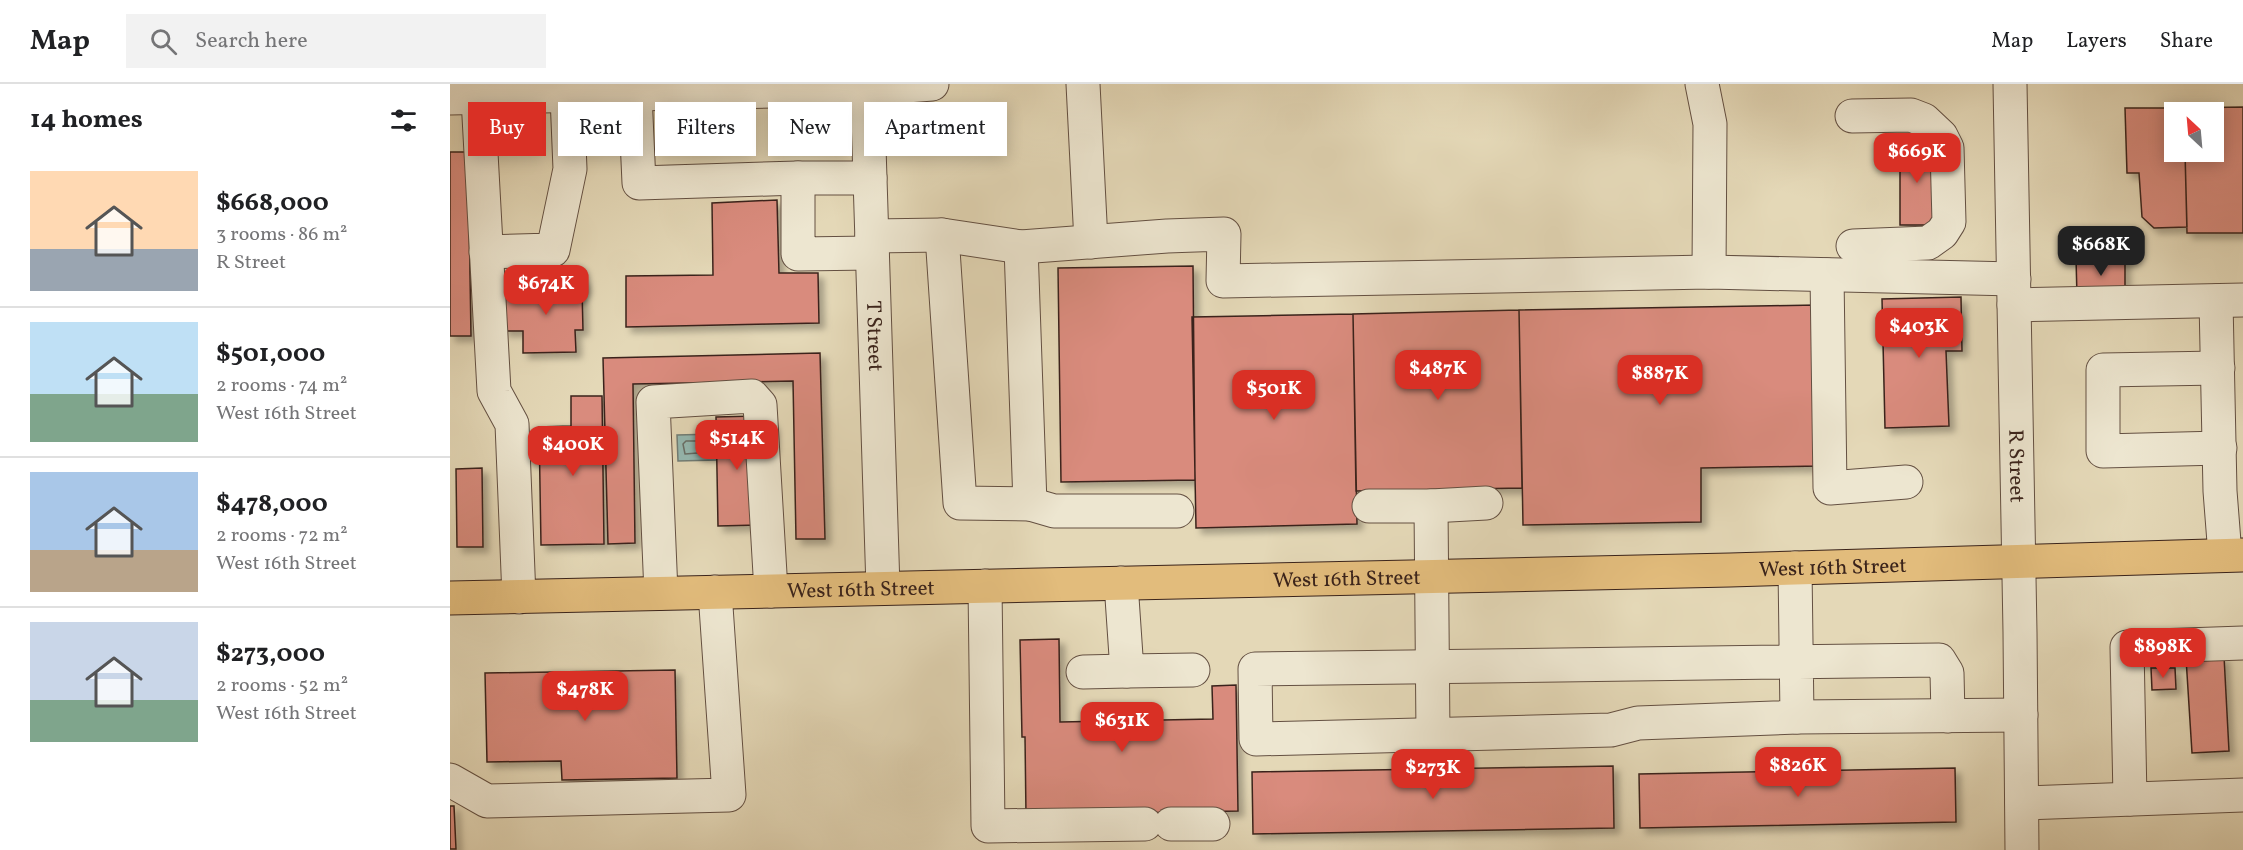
<!DOCTYPE html>
<meta charset="utf-8">
<style>
:root{--surface:#fff;--page:#f2f2f2;--text:#202124;--muted:#757577;--line:#e0e0e0;--accent:#d93025}
body{margin:0;font-family:Vollkorn,serif;background:var(--page);color:var(--text);height:100vh;display:flex;flex-direction:column;font-size:22px;white-space:nowrap}
*{box-sizing:border-box;margin:0}
p{font-size:20px;color:var(--muted)}
.icon{flex:none;width:33px;height:33px;fill:none;stroke:currentColor;stroke-width:2;stroke-linecap:round;stroke-linejoin:round}
.map{position:relative;flex:1;overflow:hidden}
.details{display:flex;flex-direction:column;background:var(--surface);width:450px}
.details>*{flex:none}
.top-card{position:absolute;left:18px;top:18px;width:570px;height:54px;display:flex;gap:12px}
.needle{width:39px;rotate:334deg}
.fabs{position:absolute;left:1714px;top:18px;display:grid;gap:12px}
.fabs a{display:grid;place-items:center;width:60px;height:60px;border-radius:0px;background:var(--surface);box-shadow:0 3px 15px #0003;font-size:30px}
.price{position:absolute;translate:-50% -51px;padding:0 14px;border-radius:12px;background:var(--accent);color:#fff;font-size:20px;line-height:39px;filter:drop-shadow(0 2px 3px #0008)}
.price::after{content:'';position:absolute;left:50%;top:36px;width:18px;height:14px;margin-left:-9px;background:inherit;clip-path:polygon(0 0,100% 0,50% 100%)}
.price.on{background:#222;color:#fff}
ul{padding:0;list-style:none}
li{display:flex;align-items:center;gap:18px;height:150px;padding:0 30px}
li+li{border-top:2px solid var(--line)}
li span{display:grid;place-items:center;flex:none;width:168px;height:120px;border-radius:0px;color:#555}
li>.icon{margin-inline-start:auto}
span .icon{width:72px;height:72px;fill:#fffc;stroke-width:1}
li b{font-size:26px}
h2{display:flex;justify-content:space-between;align-items:center;height:72px;padding:0 30px;font-size:26px}
.tag{padding:0 21px;border-radius:0px;background:var(--surface);box-shadow:0 3px 15px #0003;font-size:21px;line-height:54px}
.tag.on{background:var(--accent);color:#fff}
header{display:flex;align-items:center;gap:36px;box-sizing:border-box;height:84px;padding:0 30px;background:var(--surface);border-bottom:2px solid var(--line)}
header strong{font-size:28px}
nav{display:flex;gap:33px;margin-inline-start:auto;font-size:21px}
.search{width:420px;height:54px;background:var(--page);display:flex;align-items:center;gap:15px;box-sizing:border-box;padding:0 21px;border-radius:0px;color:var(--muted);font-size:22px}
main{display:flex;flex:1;min-height:0}
.map>svg:first-child{display:block}
.water{fill:#95b9b2;stroke:#717d76;stroke-width:1.5}
.lines{fill:none;stroke-linecap:round;stroke-linejoin:round}
.shore{stroke:#686e66;stroke-width:1.5}
.building{fill:#d98b7d;stroke:#3a231b;stroke-width:1.5;filter:url(#shadow)}
.minor-casing{stroke:#645042;stroke-width:35}
.major-casing{stroke:#3a231b;stroke-width:35}
.minor{stroke:#ede6d0;stroke-width:33}
.major{stroke:#e2bc7c;stroke-width:33}
.labels{text-anchor:middle;stroke-width:5;stroke-linejoin:round;paint-order:stroke}
.street-label{font-size:21px;fill:#3a231b;stroke:#ede6d0}
</style>
<header>
<strong>Map</strong>
<div class="search"><svg class="icon" aria-label="search" viewBox="0 0 24 24"><circle cx="10" cy="10" r="6"/><path d="M15 15l6 6"/></svg>Search here</div>
<nav><a>Map</a><a>Layers</a><a>Share</a></nav>
</header>
<main>
<section class="details">
<h2>14 homes<svg class="icon" aria-label="filters" viewBox="0 0 24 24"><path d="M4 7h16M4 17h16"/><circle cx="9" cy="7" r="2"/><circle cx="15" cy="17" r="2"/></svg></h2>
<ul>
<li><span style="background:linear-gradient(#ffd9b3 65%,#9aa5b1 0)"><svg class="icon" aria-label="home" viewBox="0 0 24 24"><path d="M3 11l9-7 9 7M6 9v11h12V9"/></svg></span><div><b>$668,000</b><p>3 rooms · 86 m²</p><p>R Street</p></div></li>
<li><span style="background:linear-gradient(#bfe0f5 60%,#7fa58c 0)"><svg class="icon" aria-label="home" viewBox="0 0 24 24"><path d="M3 11l9-7 9 7M6 9v11h12V9"/></svg></span><div><b>$501,000</b><p>2 rooms · 74 m²</p><p>West 16th Street</p></div></li>
<li><span style="background:linear-gradient(#a9c7e8 65%,#b9a48a 0)"><svg class="icon" aria-label="home" viewBox="0 0 24 24"><path d="M3 11l9-7 9 7M6 9v11h12V9"/></svg></span><div><b>$478,000</b><p>2 rooms · 72 m²</p><p>West 16th Street</p></div></li>
<li><span style="background:linear-gradient(#c9d6e8 65%,#7fa58c 0)"><svg class="icon" aria-label="home" viewBox="0 0 24 24"><path d="M3 11l9-7 9 7M6 9v11h12V9"/></svg></span><div><b>$273,000</b><p>2 rooms · 52 m²</p><p>West 16th Street</p></div></li>
</ul>
</section>
<div class="map">
<svg width="1793" height="766" viewBox="0 0 1793 766">
<defs>
<filter id="shadow"><feDropShadow dx="5.5" dy="5.5" stdDeviation="3" flood-color="#0004"/></filter>
</defs>
<rect width="100%" height="100%" fill="#e4d8b7"/>
<filter id="stains"><feTurbulence type="fractalNoise" baseFrequency=".00333" numOctaves="4"/><feColorMatrix values="0 0 0 0 .2 0 0 0 0 .09 0 0 0 0 .02 0 0 0 .5 -.17"/></filter>
<radialGradient id="worn" r=".72"><stop offset=".6" stop-color="#630" stop-opacity="0"/><stop offset="1" stop-color="#630" stop-opacity=".3"/></radialGradient>
<path class="water" d="M266,350l1,26 -39,1 -1,-26z"/>
<g class="lines">
<path class="shore" d="M236,357h23l1,11 -25,2 -2,-10z"/>
</g>
<path class="building" d="M1793,23v126h-56l-2,-81h29v-40h-30v-4z
M1675,24h59v4h-9v40h10l2,75 -33,1 -12,-11 -3,-44h-12z
M1450,58h34l1,83h-35z
M0,68h18l3,184h-21z
M327,116l2,73h39l1,50 -193,4v-51l87,-1 -1,-72z
M1626,174h49v37l-48,1z
M743,182l2,214 -134,2 -3,-214z
M134,195l1,11 -3,-1 1,41h-8l1,22 -53,1v-22h-20l-1,-40 48,-1v-10z
M1511,213l1,54h-16l3,75 -64,2 -3,-129z
M1368,221l2,161 -119,2v54l-178,3 -4,-215z
M1069,226l3,178 -166,3 -3,-177z
M903,230l4,210 -161,4 -4,-211z
M370,269l5,186h-29l-3,-158 -160,3 2,159 -27,1 -5,-186z
M121,312h31l2,148 -63,1 -2,-118 32,-1z
M306,332l2,109 -40,1 -2,-109z
M32,384l1,79h-26l-1,-78z
M609,555l1,83 153,-3 -1,-33 24,-1 2,126 -212,4 -1,-78h-3l-2,-97z
M1774,572l5,95 -37,2 -6,-95z
M1701,584h24l1,21 -24,1z
M225,586l2,108 -115,2 -1,-19 -74,1 -2,-89z
M1163,682l1,62 -361,6 -1,-62z
M1505,684l1,54 -316,6 -1,-54z
M0,722h4l2,43h-6z"/>
<g class="lines">
<defs>
<g id="minor">
<path id="s1" d="M417,0l16,504"/>
<path d="M633,0l8,158"/>
<path d="M1252,0l8,40 -1,148"/>
<path id="s2" d="M1560,0l10,548 2,218"/>
<path d="M185,10l4,89 159,-5"/>
<path d="M0,14l417,-9 65,-5"/>
<path d="M28,14l16,293 18,33 7,173"/>
<path d="M1402,32l59,-1 13,5 17,16 6,12 2,74 -7,11 -14,10 -75,3"/>
<path d="M420,94h-72v76l74,-1"/>
<path d="M492,151l18,268 70,1 -9,-257"/>
<path d="M422,152l70,-1 79,12 146,-11 57,-2 -1,47 486,-9 305,7"/>
<path d="M36,168l67,-2 17,-81 -3,-73"/>
<path d="M1377,191l3,213 76,-6"/>
<path d="M1766,217l4,190 5,64"/>
<path d="M1564,221l229,-5"/>
<path d="M1768,284l-115,2v81l117,-3"/>
<path d="M580,420l24,7h123"/>
<path d="M919,422h62l2,229"/>
<path d="M981,422l55,-3"/>
<path d="M1345,484l2,149 -159,6 -27,7 -355,9 -1,-70 684,-9 8,13 1,43"/>
<path d="M671,499l6,88 66,-1"/>
<path d="M535,502l3,240 157,-2"/>
<path d="M211,509l-8,-191 99,-6 8,9 11,186"/>
<path d="M633,588l44,-1"/>
<path d="M1347,633l224,-2"/>
<path d="M0,696l37,21 242,-6 -14,-203"/>
<path d="M1680,715l-3,-152 116,-4"/>
<path d="M1572,719l221,-8"/>
<path d="M721,740h42"/>
</g>
<g id="major">
<path id="s3" d="M0,514l1280,-28 513,-15"/>
</g>
</defs>
<use href="#minor" class="minor-casing"/>
<use href="#major" class="major-casing"/>
<use href="#minor" class="minor"/>
<use href="#major" class="major"/>
</g>
<g class="labels">
<g class="street-label">
<text dy="7" stroke="none"><textPath href="#s1" startOffset="252">T Street</textPath></text>
<text dy="7" stroke="none"><textPath href="#s2" startOffset="382">R Street</textPath></text>
<text dy="7" stroke="none"><textPath href="#s3" startOffset="1383">West 16th Street</textPath></text>
<text dy="7" stroke="none"><textPath href="#s3" startOffset="897">West 16th Street</textPath></text>
<text dy="7" stroke="none"><textPath href="#s3" startOffset="411">West 16th Street</textPath></text>
</g>
</g>
<rect width="100%" height="100%" filter="url(#stains)"/>
<rect width="100%" height="100%" fill="url(#worn)"/>
</svg>
<div class="fabs">
<a><svg class="needle" viewBox="-14 -14 28 28"><path d="M0-13l5 13h-10z" fill="#e53935"/><path d="M0 13l5-13h-10z" fill="#757577"/></svg></a>
</div>
<b class="price" style="left:1467px;top:100px">$669K</b>
<b class="price on" style="left:1651px;top:193px">$668K</b>
<b class="price" style="left:96px;top:232px">$674K</b>
<b class="price" style="left:1469px;top:275px">$403K</b>
<b class="price" style="left:988px;top:317px">$487K</b>
<b class="price" style="left:1210px;top:322px">$887K</b>
<b class="price" style="left:824px;top:337px">$501K</b>
<b class="price" style="left:287px;top:387px">$514K</b>
<b class="price" style="left:123px;top:393px">$400K</b>
<b class="price" style="left:1713px;top:595px">$898K</b>
<b class="price" style="left:135px;top:638px">$478K</b>
<b class="price" style="left:672px;top:669px">$631K</b>
<b class="price" style="left:1348px;top:714px">$826K</b>
<b class="price" style="left:983px;top:716px">$273K</b>
<div class="top-card">
<a class="tag on">Buy</a>
<a class="tag">Rent</a>
<a class="tag">Filters</a>
<a class="tag">New</a>
<a class="tag">Apartment</a>
</div>
</div>
</main>
